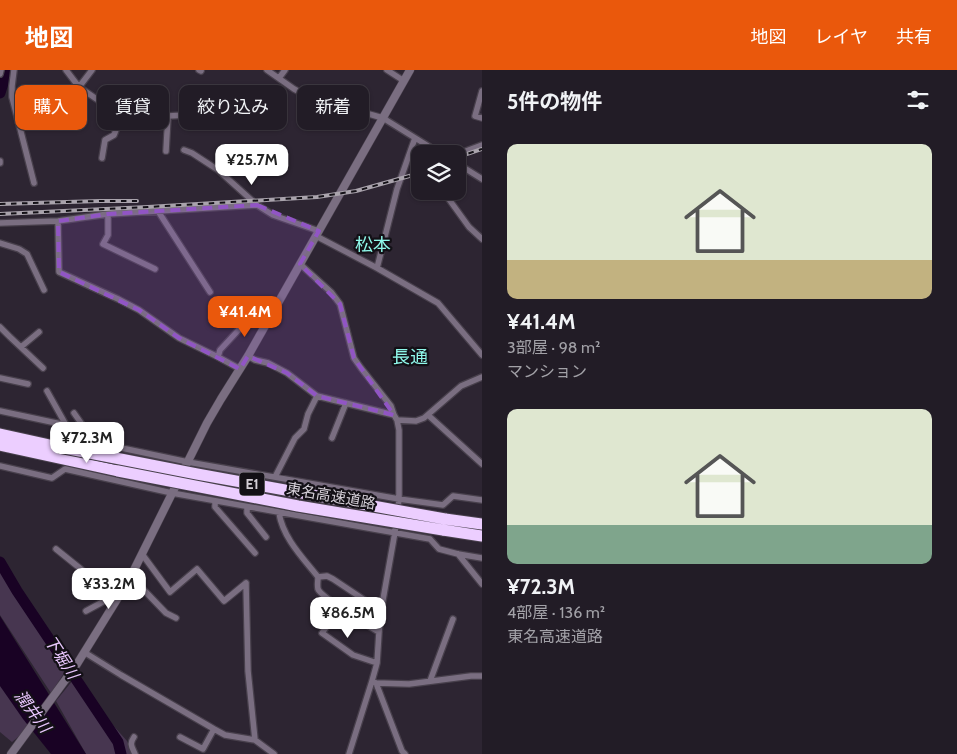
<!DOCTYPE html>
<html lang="ja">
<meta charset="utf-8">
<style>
:root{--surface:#221c26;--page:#2e2932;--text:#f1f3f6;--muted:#a2a1a7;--line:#3f3a43;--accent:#ea580c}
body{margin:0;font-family:Cabin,"Noto Sans JP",sans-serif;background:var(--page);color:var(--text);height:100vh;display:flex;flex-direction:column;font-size:19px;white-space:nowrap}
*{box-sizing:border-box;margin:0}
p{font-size:16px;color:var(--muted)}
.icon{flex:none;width:28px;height:28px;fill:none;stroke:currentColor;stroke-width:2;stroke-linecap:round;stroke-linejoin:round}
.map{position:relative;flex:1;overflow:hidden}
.side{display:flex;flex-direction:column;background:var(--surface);width:475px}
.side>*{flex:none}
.banner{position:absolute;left:15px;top:15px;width:391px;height:45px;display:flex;gap:10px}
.controls{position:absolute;left:411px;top:75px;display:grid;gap:10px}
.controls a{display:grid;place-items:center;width:55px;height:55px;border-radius:10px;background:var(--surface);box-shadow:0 1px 4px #0004,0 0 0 1px var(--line);font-size:25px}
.price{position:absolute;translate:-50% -42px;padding:0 11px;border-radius:10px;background:#fff;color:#222;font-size:16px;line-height:32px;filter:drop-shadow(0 1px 2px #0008)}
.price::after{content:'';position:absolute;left:50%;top:30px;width:15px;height:11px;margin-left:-8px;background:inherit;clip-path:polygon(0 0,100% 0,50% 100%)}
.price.selected{background:var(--accent);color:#fff}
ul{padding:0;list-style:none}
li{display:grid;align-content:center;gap:10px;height:265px;padding:0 25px}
li span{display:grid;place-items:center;height:155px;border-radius:10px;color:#555}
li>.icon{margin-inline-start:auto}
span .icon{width:90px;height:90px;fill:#fffc;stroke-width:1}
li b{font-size:21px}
h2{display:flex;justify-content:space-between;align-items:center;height:60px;padding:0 25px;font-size:21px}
.tag{padding:0 18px;border-radius:10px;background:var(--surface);box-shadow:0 1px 4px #0004,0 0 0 1px var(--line);font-size:18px;line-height:45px}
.tag.selected{background:var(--accent);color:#fff}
header{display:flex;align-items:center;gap:30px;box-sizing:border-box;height:70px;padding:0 25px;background:var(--accent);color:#fff}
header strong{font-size:24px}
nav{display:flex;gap:28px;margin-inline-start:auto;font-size:18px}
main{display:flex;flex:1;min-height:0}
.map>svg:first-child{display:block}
.green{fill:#473650}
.water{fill:#190224}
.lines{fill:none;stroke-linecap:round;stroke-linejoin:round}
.river{stroke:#190224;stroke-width:11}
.minor-casing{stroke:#48404c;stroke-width:8}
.tertiary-casing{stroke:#48404c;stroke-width:9}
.motorway-casing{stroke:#48404c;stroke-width:13}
.minor{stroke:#7a6e81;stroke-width:5.5}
.tertiary{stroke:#7a6e81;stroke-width:8}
.motorway{stroke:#ecceff;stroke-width:11}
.rail-casing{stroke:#a9a3ac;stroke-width:4}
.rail{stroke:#131016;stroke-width:2;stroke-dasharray:5.5;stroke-linecap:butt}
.motorway-bridge-casing{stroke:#48404c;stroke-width:13;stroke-linecap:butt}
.motorway-bridge{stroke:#ecceff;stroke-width:11}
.marked{fill:#9155c5;fill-opacity:0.2;stroke:#9155c5;stroke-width:4;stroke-dasharray:10 6;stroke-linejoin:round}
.labels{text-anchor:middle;stroke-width:4.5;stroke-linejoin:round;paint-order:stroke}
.shield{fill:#131016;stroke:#9a969d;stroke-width:1}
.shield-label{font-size:14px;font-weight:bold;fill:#d4cfd7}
.street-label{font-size:15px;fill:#d4cfd7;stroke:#131016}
.water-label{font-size:16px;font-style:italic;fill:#e9c7fe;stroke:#131016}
.quarter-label{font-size:18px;fill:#8ff8ea;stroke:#131016}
</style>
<header>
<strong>地図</strong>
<nav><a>地図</a><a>レイヤ</a><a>共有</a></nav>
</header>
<main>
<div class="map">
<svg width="482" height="684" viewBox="0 0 482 684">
<rect width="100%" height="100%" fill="#2d2532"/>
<path class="green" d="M0,498l66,102 -15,23 -51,-78z
M73,610l54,61 6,13h-47l-30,-53z
M0,615l30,42 -18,15 -12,-10z"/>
<path class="water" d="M0,546l86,138h-35l-28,-35 -23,-33z"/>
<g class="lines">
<path class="river" d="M0,23l7,-23
M0,492l17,29 101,151 3,12"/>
<defs>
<path id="minor" d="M14,0l-2,16v11l22,86
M66,0l13,17 19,13 21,22 -5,13 -9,5 -3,18
M199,0l2,1
M267,0l27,19 15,8 74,21 58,36
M387,0l17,11
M0,4l1,-4
M279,8l6,-8
M79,17l13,-17
M482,21l-7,25 7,2
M142,41l26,5 18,-1 38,-6
M184,80l8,3 26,17 39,35 16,10 46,16
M166,81l2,-35
M458,84l24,-9
M0,91v2
M458,94l24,15
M443,121l26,36 13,12
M158,141l52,81
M108,144v21l-5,9 52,25
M58,151l1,51 59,27 21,11 40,28 39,19 22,12
M0,153l58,-2 50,-7 149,-9
M316,166l61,32 61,35 44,52
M0,173l19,6 8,5 17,36
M300,194l31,28 9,12 14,54 7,10 30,38 3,9 3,5 2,10v69l-4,33 -14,79 -2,21 -2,31 -5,18 4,2 26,68 3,3
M377,198l20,-79 18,-51
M0,257l10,10 33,31
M21,277l18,-15
M248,286l7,4 13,3 19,10 30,23 77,19
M218,287l2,-7 37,-40 13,7
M0,308l28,6
M47,321l19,34
M0,341l61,13 7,5 6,9 114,24 211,37 44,6 10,-9 29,4
M74,343l21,30
M428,345l54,49
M397,350l19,1 8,-3 37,-32 21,-9
M332,368l14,-35
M0,396l52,12 13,-9 107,24 258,46 9,10 19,5 24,4
M275,407l20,-39 9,-9 4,-15 9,-18
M215,431v6l40,46
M247,437v6l19,24
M279,443c4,25 24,45 39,64 0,4 -1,8 0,12 3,8 50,37 61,43
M56,479l36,29 35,6
M142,484l28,38 27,-23 27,32 22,-18
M458,484l24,30
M318,507l9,-1 6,3 48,32
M129,510l12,7 25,26 10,5
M246,513l2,88 7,69
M341,537l-19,26 31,22 24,8
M86,541l35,-19
M84,582l37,23 93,54 11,6 30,5 19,14
M430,611l23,-62
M376,613l33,1 62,-8h11
M134,667c-5,7 -2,10 1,17
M180,667l23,12 11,-20
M349,684l23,-73"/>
<path id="tertiary" d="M11,684l66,-90 52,-84 78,-157 14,-24 27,-43 162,-286"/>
<path id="motorway" d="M0,364l59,13
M0,375l118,26
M445,449l37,5
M443,460l39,6"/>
</defs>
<use href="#minor" class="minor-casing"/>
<use href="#tertiary" class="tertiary-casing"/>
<use href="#motorway" class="motorway-casing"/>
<use href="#minor" class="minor"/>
<use href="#tertiary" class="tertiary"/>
<use href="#motorway" class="motorway"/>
<defs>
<path id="rail" d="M458,87l24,-8
M0,134l100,-3h37
M0,144l148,-7 169,-10 39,-6 64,-18"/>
</defs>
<use href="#rail" class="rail-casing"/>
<use href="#rail" class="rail"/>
<defs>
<path id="motorway-bridge" d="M59,377l138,27 248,45
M118,401l180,35 145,24"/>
</defs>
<use href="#motorway-bridge" class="motorway-bridge-casing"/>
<use href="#motorway-bridge" class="motorway-bridge"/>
</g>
<path class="marked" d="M257,135l62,26 -19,33 40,40 14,54 40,57 -77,-19 -30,-23 -39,-17 -8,13 -61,-31 -40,-28 -80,-38 -1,-51 50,-7z"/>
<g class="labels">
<rect class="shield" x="239.5" y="402.5" width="25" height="23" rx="4"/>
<g class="shield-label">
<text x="252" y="419">E1</text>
</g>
<g class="street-label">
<text transform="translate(331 426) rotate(10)" y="5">東名高速道路</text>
</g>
<g class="water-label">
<text transform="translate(62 587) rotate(57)" y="6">下堀川</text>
<text transform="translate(33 641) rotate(53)" y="6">潤井川</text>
</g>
<g class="quarter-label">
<text x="373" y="181">松本</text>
<text x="410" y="293">長通</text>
</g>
</g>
</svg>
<div class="controls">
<a><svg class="icon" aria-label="layers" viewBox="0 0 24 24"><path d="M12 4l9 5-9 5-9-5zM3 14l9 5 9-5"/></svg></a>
</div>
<b class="price" style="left:252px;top:116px">¥25.7M</b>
<b class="price selected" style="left:245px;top:268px">¥41.4M</b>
<b class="price" style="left:87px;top:394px">¥72.3M</b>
<b class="price" style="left:109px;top:540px">¥33.2M</b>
<b class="price" style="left:348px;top:569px">¥86.5M</b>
<div class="banner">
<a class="tag selected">購入</a>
<a class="tag">賃貸</a>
<a class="tag">絞り込み</a>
<a class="tag">新着</a>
</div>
</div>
<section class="side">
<h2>5件の物件<svg class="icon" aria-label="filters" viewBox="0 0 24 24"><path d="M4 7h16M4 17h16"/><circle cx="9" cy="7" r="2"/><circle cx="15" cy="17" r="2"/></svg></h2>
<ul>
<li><span style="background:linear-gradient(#dfe7d0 75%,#c2b280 0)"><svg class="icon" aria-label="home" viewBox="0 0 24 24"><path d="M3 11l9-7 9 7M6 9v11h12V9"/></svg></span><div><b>¥41.4M</b><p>3部屋 · 98 m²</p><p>マンション</p></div></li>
<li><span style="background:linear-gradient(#dfe7d0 75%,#7fa58c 0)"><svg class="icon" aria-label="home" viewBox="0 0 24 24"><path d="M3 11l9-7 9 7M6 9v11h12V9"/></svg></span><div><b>¥72.3M</b><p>4部屋 · 136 m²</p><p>東名高速道路</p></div></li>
</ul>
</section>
</main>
